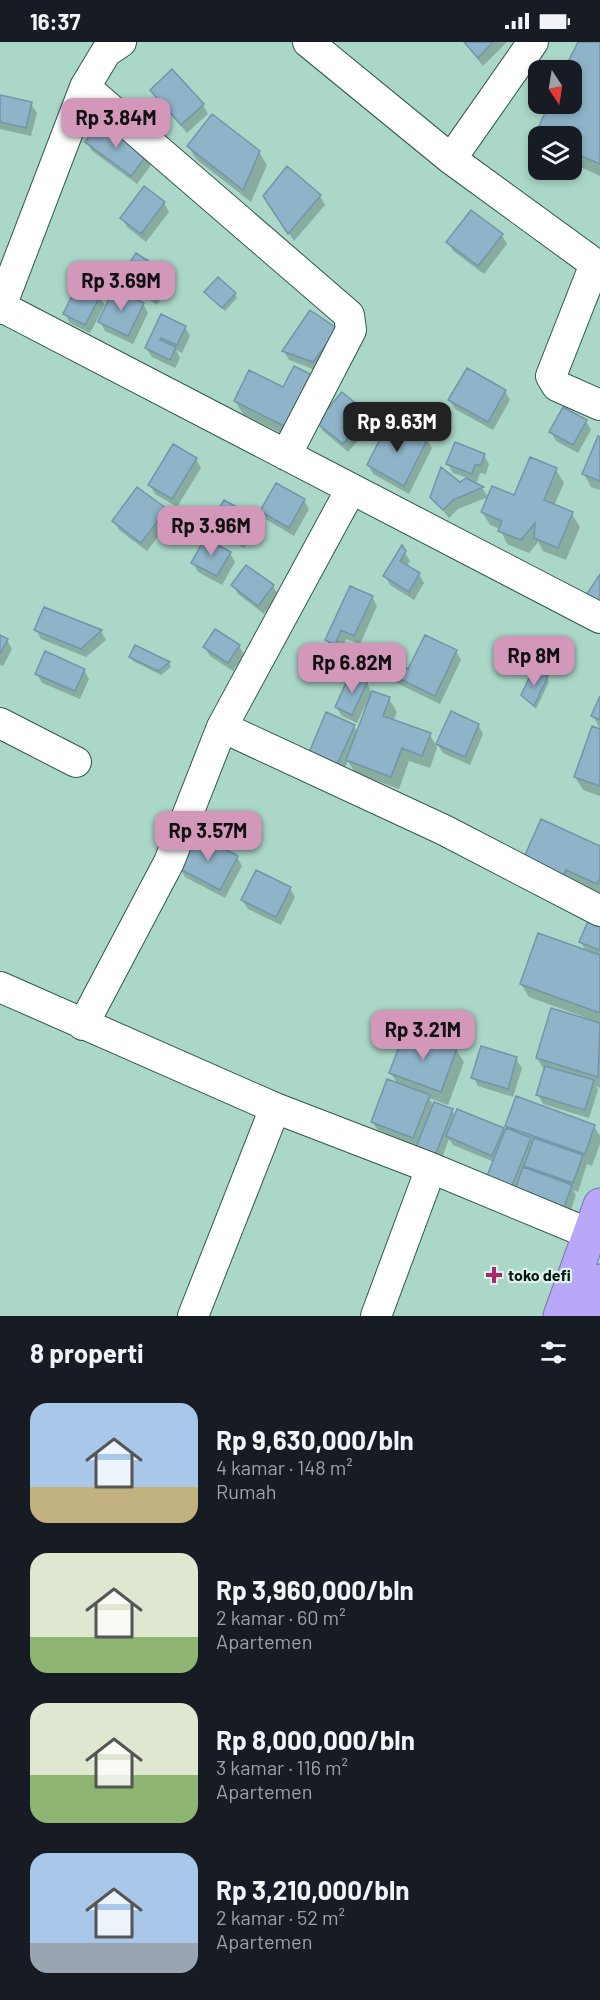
<!DOCTYPE html>
<html lang="id">
<meta charset="utf-8">
<style>
:root{--surface:#171b24;--page:#242831;--text:#f1f3f6;--muted:#9ea1a6;--accent:#d297b9}
body{margin:0;font-family:Barlow,sans-serif;background:var(--page);color:var(--text);height:100vh;display:flex;flex-direction:column;font-size:22px;white-space:nowrap}
*{box-sizing:border-box;margin:0}
p{font-size:20px;color:var(--muted)}
.icon{flex:none;width:33px;height:33px;fill:none;stroke:currentColor;stroke-width:2;stroke-linecap:round;stroke-linejoin:round}
.map{position:relative;height:1274px;overflow:hidden}
.panel{display:flex;flex-direction:column;background:var(--surface);flex:1}
.panel>*{flex:none}
.needle{width:39px;rotate:168deg}
.controls{position:absolute;left:528px;top:18px;display:grid;gap:12px}
.controls a{display:grid;place-items:center;width:54px;height:54px;border-radius:12px;background:var(--surface);box-shadow:0 3px 9px #0003;font-size:30px}
.price{position:absolute;translate:-50% -51px;padding:0 14px;border-radius:12px;background:var(--accent);color:#111;font-size:20px;line-height:39px;filter:drop-shadow(0 2px 3px #0008)}
.price::after{content:'';position:absolute;left:50%;top:36px;width:18px;height:14px;margin-left:-9px;background:inherit;clip-path:polygon(0 0,100% 0,50% 100%)}
.price.on{background:#222;color:#fff}
ul{padding:0;list-style:none}
li{display:flex;align-items:center;gap:18px;height:150px;padding:0 30px}
li span{display:grid;place-items:center;flex:none;width:168px;height:120px;border-radius:18px;color:#555}
li>.icon{margin-inline-start:auto}
span .icon{width:72px;height:72px;fill:#fffc;stroke-width:1}
li b{font-size:26px}
h2{display:flex;justify-content:space-between;align-items:center;height:72px;padding:0 30px;font-size:26px}
.status{display:flex;justify-content:space-between;align-items:center;height:42px;padding:0 30px;background:var(--surface);direction:ltr}
.status svg{height:16px;fill:currentColor}
.map>svg:first-child{display:block}
.shadow{fill:#0003}
.building{fill:#8fb4c9;stroke:#7195a9;stroke-width:1.5}
.lines{fill:none;stroke-linecap:round;stroke-linejoin:round}
.minor-casing{stroke:#30584c;stroke-width:32}
.highway-casing{stroke:#7a74a7;stroke-width:35}
.minor{stroke:#fff;stroke-width:30}
.highway{stroke:#b9a8f9;stroke-width:33}
.poi-dot{fill:#ac276e;stroke:#ddf2eb;stroke-width:2}
.labels{text-anchor:middle;stroke-width:4.5;stroke-linejoin:round;paint-order:stroke}
.poi-label{font-size:16px;font-weight:bold;fill:#04140f;stroke:#ddf2eb;text-anchor:start}
</style>
<div class="status"><b>16:37</b><svg viewBox="0 0 49 12"><path d="M0 12V9h3v3zM5 12V6h3v6zM10 12V3h3v9zM15 12V0h3v12zM26 1h20v11H26zM47 4h2v5h-2z"/></svg></div>
<div class="map">
<svg width="600" height="1274" viewBox="0 0 600 1274">
<rect width="100%" height="100%" fill="#abd7c9"/>
<path class="shadow" d="M464,0h43l-24,24z
M579,0h21v134l-28,-13v-27h-34v3l-2,-4 15,-31h21v-34h-6z
M151,49l52,14 5,9 -21,19z
M0,55l31,7 6,9 -6,23 -31,-7z
M87,100l59,14 5,9 -14,19 -45,-33z
M188,104l71,6 8,13 -16,37 -55,-43z
M320,154l5,9 -31,36 -24,-36z
M164,161l5,9 -23,30 -19,-15 -5,-9z
M502,193l5,9 -23,30 -31,-23 -5,-9z
M166,232l5,9 -14,22 -29,-19 -6,-9z
M206,251l29,1 2,4 -12,13z
M99,254l6,9 -15,28 -20,-10 -5,-9z
M143,262l5,9 -15,31 -28,-13 -5,-9z
M161,274l24,11 5,9 -8,17 -6,-3 4,8 -5,10 -23,-11 -6,-9z
M337,288l-19,41 -29,-11 -5,-9z
M250,330l55,73 -62,-31 -8,-13z
M505,349l5,9 -17,30 -38,-21 -5,-9z
M368,373l5,9 -25,28 -25,-21 -5,-8z
M586,379l5,9 -13,23 -22,-12 -5,-9z
M427,397l5,9 -23,46 -36,-20 -5,-9z
M600,397v51l-9,-3 -7,-13z
M484,413l5,9 -3,10 -6,-1 -4,12 7,4 5,8 -30,12 -9,9 -17,-21 35,-19 -14,-5 -5,-9z
M196,417l5,9 -24,39 -22,-13 -5,-9z
M556,428l8,13 -10,23 18,8 8,13 -14,33 -23,-9 -5,-9 -9,11 -22,-9 -7,-15 -10,-4 -8,-13 32,-15z
M304,458l5,9 -15,27 -27,-16 -5,-9z
M165,468l6,9 -24,32 -28,-21 -5,-9z
M252,475l5,9 -13,22 -27,-16 -5,-9z
M402,506l8,13 -4,6 13,7 5,9 -10,17 -24,-15 -5,-9z
M230,511l5,9 -13,23 -24,-13 -5,-9z
M233,543l40,1 5,9 -14,19 -26,-20z
M372,555l5,9 -17,38 -14,-5 -6,14 -8,-4 -5,-9z
M45,567l56,22 5,9 -20,17 -45,-18 -5,-9z
M0,595l7,3 5,9 -9,17 -3,-1z
M239,604l5,9 -11,16 -23,-15 -6,-9z
M135,605l34,16 2,4 -10,8 -28,-14 -3,-4z
M456,609l5,9 -21,44 -54,-26 -5,-9 28,2z
M84,628l5,9 -9,20 -38,-16 -5,-9z
M547,636l2,4 -13,27 -13,-14z
M367,640l4,10 18,7 8,13 -4,9 37,14 7,12 15,-34 26,12 5,9 -13,31 -27,-12 -5,-8 -8,23 -21,-7 -10,28 -44,-16 -7,-12 -7,14 -26,-11 39,-38 4,7 9,-26 -2,-1 -8,17 -15,-7 -6,-9z
M600,658v29l-7,-13z
M600,688v66l-17,-6 -8,-13z
M600,805v47l-70,-17z
M237,815l5,9 -17,32 -40,-21 -5,-9z
M290,846l5,9 -14,28 -33,-16 -6,-9z
M600,877v169l-4,-2 2,4 -9,28 -46,-14 -5,-9 7,-24 -8,-13 47,-41 -55,-20 -8,-13 65,-32 -5,-10z
M456,1007l8,13 -16,43 -19,-7 5,8 18,4 4,7 47,12 2,4 5,-2 -3,-6 87,1 6,10v8l-8,22 -5,-2 -9,28 -5,-2 3,5 -9,26 -47,-17 -26,-42 -41,-17 -4,-6 -10,27 -21,-20 -40,-16 -6,-8 26,-37 -7,-12z
M516,1017l6,9 -9,29 -35,-11 -5,-9z"/>
<path class="building" d="M464,0h29l-15,16z
M578,0h22v122l-28,-12v-16l-37,-1 14,-31h23v-34h-8z
M172,27l32,35 -23,21 -31,-35z
M0,53l32,7 -6,26 -26,-6z
M212,72l48,37 -17,39 -56,-44z
M100,79l47,34 -16,21 -46,-34z
M287,124l34,29 -33,39 -25,-38z
M144,144l21,16 -24,32 -21,-16z
M471,168l32,24 -25,32 -32,-24z
M136,211l31,20 -16,24 -30,-20z
M218,235l18,16 -14,15 -18,-16z
M78,242l23,10 -16,31 -22,-11z
M114,247l30,14 -16,33 -30,-14z
M310,268l28,19 -25,33 -31,-11z
M161,272l25,12 -9,19 -16,-7 -1,2 16,7 -6,13 -25,-12z
M294,324l30,15 -26,52 -64,-32 15,-31 34,17z
M467,326l39,22 -18,32 -40,-22z
M342,350l27,22 -26,30 -27,-22z
M563,365l24,13 -14,25 -24,-13z
M389,379l39,17 -24,48 -37,-21z
M598,394l2,1v44l-18,-7z
M455,400l30,12 -4,11h-6l-3,9 -26,-10z
M173,402l24,14 -25,41 -24,-14z
M530,415l27,11 -13,32 29,12 -15,36 -24,-10 1,-15 -14,17 -23,-9 4,-10 -21,-9 11,-26 22,9z
M441,425l19,15 6,-4 18,9 -31,13 -10,10 -13,-13z
M276,441l29,16 -16,29 -29,-17z
M137,445l30,22 -26,34 -29,-22z
M224,458l29,16 -14,24 -29,-17z
M205,496l26,14 -14,24 -26,-13z
M402,503l4,6 -6,10 20,12 -11,19 -26,-16z
M246,523l28,20 -16,21 -27,-21z
M600,532v37l-17,-11z
M350,544l23,10 -19,40 -13,-6 -6,15 -10,-5z
M44,565l58,23 -21,19 -47,-19z
M215,587l25,16 -12,18 -25,-16z
M0,593l8,4 -8,15z
M425,593l32,15 -22,46 -56,-27 6,-12 23,12z
M135,603l35,17 -12,9 -29,-14z
M45,609l40,18 -10,22 -40,-17z
M533,628l15,6 -14,30 -13,-11z
M351,630l17,8 -16,35 -17,-8z
M372,649l18,6 -7,19 48,17 -9,23 -20,-8 -11,29 -45,-17z
M600,654v24l-9,-4z
M451,669l28,13 -14,33 -29,-13z
M326,670l29,13 -19,42 -28,-12z
M592,684l8,3v57l-26,-9z
M541,777l59,27v32l-3,6 -31,-14 -5,12 -40,-18z
M196,792l42,22 -18,34 -42,-22z
M256,828l35,17 -15,30 -35,-17z
M591,872l9,3v33l-21,-8z
M538,891l62,22v58l-80,-29z
M551,966l49,15 -2,54 -62,-19z
M406,987l51,19 -16,44 -52,-19z
M481,1004l36,11 -9,32 -37,-11z
M545,1024l49,14 -9,30 -49,-15z
M387,1037l43,16 -17,43 -42,-16z
M516,1054l79,29 -10,29 -80,-28z
M434,1060l19,7 -19,49 -19,-8z
M457,1067l47,19 -12,28 -46,-20z
M506,1086l25,10 -21,53 -25,-10z
M534,1096l49,17 -10,28 -49,-17z
M523,1125l49,18 -10,28 -49,-18z"/>
<g class="lines">
<defs>
<path id="minor" d="M308,0l143,117 144,105 -44,112 6,10 43,19
M85,45l264,228 2,15 -65,125
M451,117l82,-117
M0,264l600,312
M0,267l85,-222 21,-35 15,-10
M0,681l76,39
M222,685l222,103 156,81
M0,945l275,121 156,60 159,66
M83,983l86,-163 53,-135 129,-238
M193,1274l82,-208
M376,1274l55,-148"/>
<path id="highway" d="M560,1274l40,-111
M587,1274l13,-35"/>
</defs>
<use href="#minor" class="minor-casing"/>
<use href="#highway" class="highway-casing"/>
<use href="#minor" class="minor"/>
<use href="#highway" class="highway"/>
</g>
<path class="poi-dot" d="M491 1224h6v6h6v6h-6v6h-6v-6h-6v-6h6z"/>
<g class="labels">
<g class="poi-label">
<text x="508" y="1239">toko defi</text>
</g>
</g>
</svg>
<div class="controls">
<a><svg class="needle" viewBox="-14 -14 28 28"><path d="M0-13l5 13h-10z" fill="#e53935"/><path d="M0 13l5-13h-10z" fill="#9ea1a6"/></svg></a>
<a><svg class="icon" aria-label="layers" viewBox="0 0 24 24"><path d="M12 4l9 5-9 5-9-5zM3 14l9 5 9-5"/></svg></a>
</div>
<b class="price" style="left:116px;top:107px">Rp 3.84M</b>
<b class="price" style="left:121px;top:270px">Rp 3.69M</b>
<b class="price on" style="left:397px;top:411px">Rp 9.63M</b>
<b class="price" style="left:211px;top:515px">Rp 3.96M</b>
<b class="price" style="left:534px;top:645px">Rp 8M</b>
<b class="price" style="left:352px;top:652px">Rp 6.82M</b>
<b class="price" style="left:208px;top:820px">Rp 3.57M</b>
<b class="price" style="left:423px;top:1019px">Rp 3.21M</b>
</div>
<section class="panel">
<h2>8 properti<svg class="icon" aria-label="filters" viewBox="0 0 24 24"><path d="M4 7h16M4 17h16"/><circle cx="9" cy="7" r="2"/><circle cx="15" cy="17" r="2"/></svg></h2>
<ul>
<li><span style="background:linear-gradient(#a9c7e8 70%,#c2b280 0)"><svg class="icon" aria-label="home" viewBox="0 0 24 24"><path d="M3 11l9-7 9 7M6 9v11h12V9"/></svg></span><div><b>Rp 9,630,000/bln</b><p>4 kamar · 148 m²</p><p>Rumah</p></div></li>
<li><span style="background:linear-gradient(#dfe7d0 70%,#8fb573 0)"><svg class="icon" aria-label="home" viewBox="0 0 24 24"><path d="M3 11l9-7 9 7M6 9v11h12V9"/></svg></span><div><b>Rp 3,960,000/bln</b><p>2 kamar · 60 m²</p><p>Apartemen</p></div></li>
<li><span style="background:linear-gradient(#dfe7d0 60%,#8fb573 0)"><svg class="icon" aria-label="home" viewBox="0 0 24 24"><path d="M3 11l9-7 9 7M6 9v11h12V9"/></svg></span><div><b>Rp 8,000,000/bln</b><p>3 kamar · 116 m²</p><p>Apartemen</p></div></li>
<li><span style="background:linear-gradient(#a9c7e8 75%,#9aa5b1 0)"><svg class="icon" aria-label="home" viewBox="0 0 24 24"><path d="M3 11l9-7 9 7M6 9v11h12V9"/></svg></span><div><b>Rp 3,210,000/bln</b><p>2 kamar · 52 m²</p><p>Apartemen</p></div></li>
</ul>
</section>
